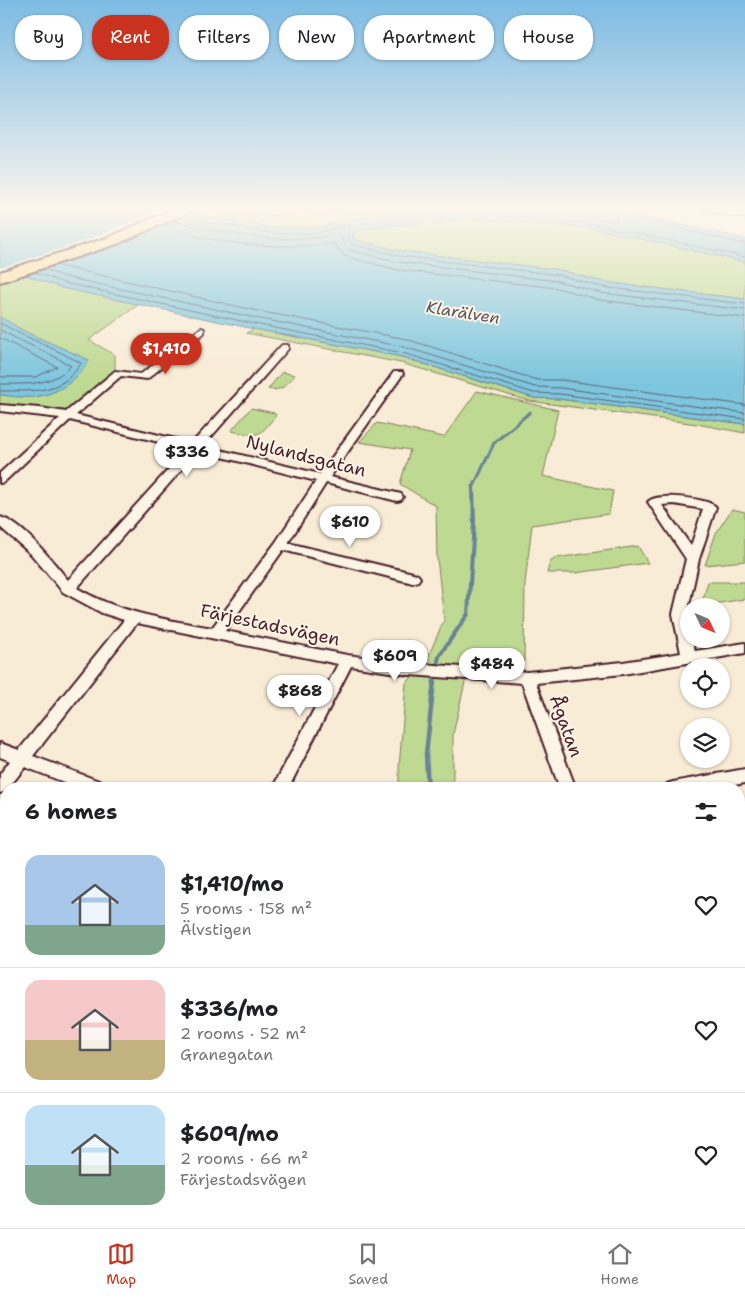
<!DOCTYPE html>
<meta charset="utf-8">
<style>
:root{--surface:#fff;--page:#f6f6f6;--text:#202124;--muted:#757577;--line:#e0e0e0;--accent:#c8321e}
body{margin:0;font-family:"Shantell Sans",sans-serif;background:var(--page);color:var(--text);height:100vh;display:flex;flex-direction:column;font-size:19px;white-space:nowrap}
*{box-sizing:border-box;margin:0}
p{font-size:16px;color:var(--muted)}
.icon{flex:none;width:28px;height:28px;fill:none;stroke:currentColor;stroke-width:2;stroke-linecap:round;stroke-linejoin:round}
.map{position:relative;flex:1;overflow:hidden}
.side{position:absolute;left:0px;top:782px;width:745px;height:446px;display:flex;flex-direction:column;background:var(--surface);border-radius:20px 20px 0 0;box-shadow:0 1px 4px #0004}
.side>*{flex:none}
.hud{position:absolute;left:15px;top:15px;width:715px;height:45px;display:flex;gap:10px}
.needle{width:32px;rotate:134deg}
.controls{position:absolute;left:680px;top:598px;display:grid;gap:10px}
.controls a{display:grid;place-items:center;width:50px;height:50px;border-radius:50%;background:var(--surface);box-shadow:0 1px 4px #0004;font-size:25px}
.price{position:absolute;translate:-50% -42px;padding:0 11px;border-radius:18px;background:#fff;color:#222;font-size:16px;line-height:32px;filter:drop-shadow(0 1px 2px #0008)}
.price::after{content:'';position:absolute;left:50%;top:30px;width:15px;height:11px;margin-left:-8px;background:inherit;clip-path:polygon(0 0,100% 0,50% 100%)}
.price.selected{background:var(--accent);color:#fff}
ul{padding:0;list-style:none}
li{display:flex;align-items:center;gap:15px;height:125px;padding:0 25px}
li+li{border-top:1px solid var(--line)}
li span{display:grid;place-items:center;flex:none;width:140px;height:100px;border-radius:15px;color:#555}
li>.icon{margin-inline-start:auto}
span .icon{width:60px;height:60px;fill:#fffc;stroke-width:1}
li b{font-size:21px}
h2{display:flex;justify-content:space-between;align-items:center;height:60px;padding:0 25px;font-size:21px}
.chip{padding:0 18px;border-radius:20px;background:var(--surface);box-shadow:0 1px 4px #0004;font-size:18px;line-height:45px}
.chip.selected{background:var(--accent);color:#fff}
.dock{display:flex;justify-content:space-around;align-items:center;height:70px;border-top:1px solid var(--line);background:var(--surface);font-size:14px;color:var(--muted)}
.dock a{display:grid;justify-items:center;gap:2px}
.dock .selected{color:var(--accent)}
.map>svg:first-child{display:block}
.green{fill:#bed991;stroke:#847c5e}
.water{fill:#7dc6de;stroke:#698396}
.pier{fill:#f8ecd6}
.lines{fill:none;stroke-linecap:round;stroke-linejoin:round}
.shore{stroke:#5e6273;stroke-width:1}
.stream-far3{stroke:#698396;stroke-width:3}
.stream-far2{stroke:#698396;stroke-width:4}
.stream-far1{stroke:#698396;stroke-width:4.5}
.stream{stroke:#698396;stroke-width:5.5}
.street-casing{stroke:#4a1f2b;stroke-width:4}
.secondary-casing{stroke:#4a1f2b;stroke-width:3}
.highway-casing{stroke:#4a1f2b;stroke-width:4}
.street{fill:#fcf5e5;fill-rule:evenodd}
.secondary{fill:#fcf5e5;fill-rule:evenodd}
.highway{fill:#fedd96;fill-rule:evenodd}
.labels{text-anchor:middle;stroke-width:4;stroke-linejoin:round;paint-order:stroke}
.far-water-label{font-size:16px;font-style:italic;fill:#595161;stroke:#fcf5e5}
.street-label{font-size:18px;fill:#4a1f2b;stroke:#fcf5e5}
</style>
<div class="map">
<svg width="745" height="1228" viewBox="0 0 745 1228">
<rect width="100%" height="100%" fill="#f8ecd6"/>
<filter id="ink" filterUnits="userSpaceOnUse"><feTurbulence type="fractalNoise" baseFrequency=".02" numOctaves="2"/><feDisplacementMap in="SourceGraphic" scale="10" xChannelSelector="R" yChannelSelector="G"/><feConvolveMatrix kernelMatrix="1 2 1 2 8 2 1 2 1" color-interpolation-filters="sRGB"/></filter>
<g filter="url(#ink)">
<path class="green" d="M195,209l47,9 21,1 38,-1 77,-9h60l-74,8 -48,11h-43l-85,-14z
M322,209h25l-2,2c-47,6 -85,8 -131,0l72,2z
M470,218l122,10 153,34v37l-142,-17 -43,-12 -160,-19 -47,-11 1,-9 26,-4z
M27,275l35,13 79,15 -52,37 26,15v16l-47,40 -68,-6v-123z
M254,329l148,28 132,41 25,1 186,25v9l-48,-9 -168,-23 -128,-38 -155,-30z
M282,372l13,3c-9,10 -13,17 -27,14z
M477,391l81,19 -15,66 70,15 -4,23 -77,11 -7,58 -1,79 -55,3 -16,69v55h-54v-21l7,-85 19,-19 19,-44 -7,-62 -1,-52 -36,-22 10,-34 -51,-8 18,-19 67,14z
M251,408l23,5 2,2c-18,24 -17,21 -45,16z
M732,509l13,3v49l-40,4 11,-32z
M638,546l10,17 -73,10h-28l3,-11 6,-4z
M708,582h37v17l-44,7z
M739,977l6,3v56l-6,1z
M739,1084h6v144h-11l-7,-5 12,-1z"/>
<path class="water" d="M0,209h170l39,9 64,10h43l48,-11 67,-8h183l131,30v23l-153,-34 -45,-5 -77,-5 -90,9 -26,4 -1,8 47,12 160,19 43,12 142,17v125l-186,-25 -25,-1 -132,-41 -148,-28 -192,-41 -62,-22z
M0,317l28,16 61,27c-10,18 -28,32 -49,36 -12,3 -28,0 -40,-1z"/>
<path class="pier" d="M162,209l25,2 -169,64 -18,-7 87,-28z"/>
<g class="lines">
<path class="shore" d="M418,209l-2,7 3,2 51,-5 123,11 152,33
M499,209l95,8 21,5 2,-3 -3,-10
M620,209l1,4 4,3 120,28
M181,217l92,16h43l31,-7 2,2 -1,12 4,4 48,12 159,19 43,12 143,17
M172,221c55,13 112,25 168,13l4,11 5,5 50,12 159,19 43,12 144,17
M165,224c38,22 126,26 169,19l7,10 6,4 51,13 159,18 43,12 145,18
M55,265l203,46 148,28 131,41h25l183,25
M44,269l21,8 191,41 148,29 131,40 26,1 184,25
M34,272l30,11 191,41 148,29 131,40 26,1 185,25
M0,323c26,15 54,25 81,40 -20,33 -49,27 -81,28
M0,330c23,13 49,22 71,36 -20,20 -44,18 -71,18
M0,338l57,29 -21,10h-36"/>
<path class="stream-far3" d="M473,488l21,-45 36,-31"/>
<path class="stream-far2" d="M434,682l5,-26 29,-42 6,-91 -1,-36"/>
<path class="stream-far1" d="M428,789l-2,-35 8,-73"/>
<path class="stream" d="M739,1007h6"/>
<defs>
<path id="street" d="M201,328l3,1v4l-57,46 -26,-3 -45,39 116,28 90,-98h6v4l-85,97 117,28 74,-102h8l1,2 -73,103 71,17 2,3 -2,3 -4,1 -71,-18 -38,60 125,30 5,2 2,3 -2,3 -5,2 -130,-33 -58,81 122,24 62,8 118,9 96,-10 58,-9 -8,-39 13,-55 -38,-57c8,-10 60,-4 68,5l-17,52 -12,55 2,25h3l3,12 50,-8v10l-122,21 -87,9 40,106h-16l-38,-106 -113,-8 -58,-9 -63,123h-16l66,-125 -201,-41 -104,133 74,28 2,5h-27l-57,-22 -19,24 -6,2v-19l10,-13 -10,-4v-14l19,7 105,-130 -22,-7 -39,-21 -32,-38 -31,-27v-10c23,6 53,45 68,63l119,-131 -117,-29 -66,62 -4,1v-10l60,-55 -60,-7v-6l40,3 26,4 49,-41 26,3zM198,451l118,30 -40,61 -64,86c-48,-9 -93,-15 -135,-40zM674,504l29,5 -12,37 -29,-41z
M745,769v14l-32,6h-48l2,-5 6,-2z
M739,862l6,2v26l-6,-2z
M0,1021l6,3v20l-6,-2z
M13,1222h24l-2,6h-25z
M47,1222h24l-2,6h-25z
M273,1222h23l-1,6h-24z
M491,1222h58l3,6h-37l-1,-3 -1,3h-24z"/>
<path id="secondary" d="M218,209h92c-10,9 -71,4 -87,3z
M702,209h23l20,3v6l-38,-6z
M0,896l6,3v24l-6,-2z
M739,1047h6v28h-6z"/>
<path id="highway" d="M173,209h18l-2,3 -72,32 -117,38v-10l107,-34z"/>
</defs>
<use href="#street" class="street-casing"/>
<use href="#secondary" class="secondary-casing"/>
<use href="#highway" class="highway-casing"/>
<use href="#street" class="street"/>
<use href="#secondary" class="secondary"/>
<use href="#highway" class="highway"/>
</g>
</g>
<linearGradient id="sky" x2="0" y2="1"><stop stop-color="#7dbbe4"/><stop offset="0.55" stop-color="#fcf6ed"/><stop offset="1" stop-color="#fcf6ed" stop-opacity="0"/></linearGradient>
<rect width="745" height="381" fill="url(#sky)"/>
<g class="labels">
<g class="far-water-label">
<text transform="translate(463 312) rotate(9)" y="6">Klarälven</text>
</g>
<g class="street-label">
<text transform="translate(306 456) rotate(14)" y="6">Nylandsgatan</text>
<text transform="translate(270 625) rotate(12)" y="6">Färjestadsvägen</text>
<text transform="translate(566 726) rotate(70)" y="6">Ågatan</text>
</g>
</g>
</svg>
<div class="controls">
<a><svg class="needle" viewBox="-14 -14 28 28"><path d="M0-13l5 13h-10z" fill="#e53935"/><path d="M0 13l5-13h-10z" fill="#757577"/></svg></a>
<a><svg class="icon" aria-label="locate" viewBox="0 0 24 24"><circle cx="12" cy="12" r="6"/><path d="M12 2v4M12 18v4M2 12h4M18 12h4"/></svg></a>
<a><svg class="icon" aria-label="layers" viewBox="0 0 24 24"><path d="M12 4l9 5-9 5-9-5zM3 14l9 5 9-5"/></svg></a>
</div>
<b class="price selected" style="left:166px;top:375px">$1,410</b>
<b class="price" style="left:187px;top:478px">$336</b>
<b class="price" style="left:350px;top:548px">$610</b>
<b class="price" style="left:395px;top:682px">$609</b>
<b class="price" style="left:492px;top:690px">$484</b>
<b class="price" style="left:300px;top:717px">$868</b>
<div class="hud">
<a class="chip">Buy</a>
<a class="chip selected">Rent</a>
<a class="chip">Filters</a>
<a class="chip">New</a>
<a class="chip">Apartment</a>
<a class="chip">House</a>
</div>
<section class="side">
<h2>6 homes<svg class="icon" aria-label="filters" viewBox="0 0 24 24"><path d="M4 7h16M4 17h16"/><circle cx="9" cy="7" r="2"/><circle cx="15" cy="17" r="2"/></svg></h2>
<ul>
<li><span style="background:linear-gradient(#a9c7e8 70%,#7fa58c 0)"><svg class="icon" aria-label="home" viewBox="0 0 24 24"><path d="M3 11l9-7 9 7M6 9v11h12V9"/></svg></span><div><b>$1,410/mo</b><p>5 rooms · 158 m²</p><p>Älvstigen</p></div><svg class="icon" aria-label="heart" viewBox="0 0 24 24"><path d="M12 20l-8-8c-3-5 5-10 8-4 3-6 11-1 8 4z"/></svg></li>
<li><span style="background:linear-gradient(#f6c9c9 60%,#c2b280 0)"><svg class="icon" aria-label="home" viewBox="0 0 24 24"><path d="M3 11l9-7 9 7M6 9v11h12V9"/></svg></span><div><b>$336/mo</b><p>2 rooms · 52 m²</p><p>Granegatan</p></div><svg class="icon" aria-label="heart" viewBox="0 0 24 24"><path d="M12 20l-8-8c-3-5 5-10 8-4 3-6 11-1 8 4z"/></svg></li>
<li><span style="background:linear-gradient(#bfe0f5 60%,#7fa58c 0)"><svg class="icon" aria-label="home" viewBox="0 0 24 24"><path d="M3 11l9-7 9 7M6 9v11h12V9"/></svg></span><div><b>$609/mo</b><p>2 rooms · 66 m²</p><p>Färjestadsvägen</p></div><svg class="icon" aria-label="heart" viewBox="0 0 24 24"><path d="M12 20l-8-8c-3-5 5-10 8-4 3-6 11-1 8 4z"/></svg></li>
</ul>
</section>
</div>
<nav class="dock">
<a class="selected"><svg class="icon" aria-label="map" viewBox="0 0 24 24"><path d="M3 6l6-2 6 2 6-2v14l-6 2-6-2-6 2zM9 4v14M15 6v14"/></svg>Map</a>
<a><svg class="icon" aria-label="saved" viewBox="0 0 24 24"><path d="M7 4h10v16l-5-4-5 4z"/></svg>Saved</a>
<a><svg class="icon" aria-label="home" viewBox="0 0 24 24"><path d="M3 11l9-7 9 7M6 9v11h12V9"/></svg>Home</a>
</nav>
